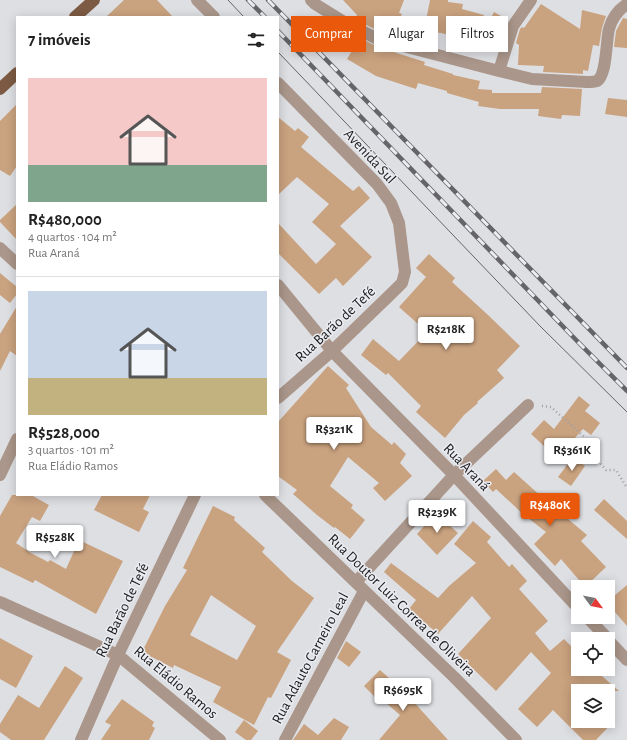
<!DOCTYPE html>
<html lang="pt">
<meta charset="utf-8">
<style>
:root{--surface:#fff;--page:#f2f2f2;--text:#222;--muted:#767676;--line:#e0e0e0;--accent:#ea580c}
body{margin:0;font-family:"Alegreya Sans",sans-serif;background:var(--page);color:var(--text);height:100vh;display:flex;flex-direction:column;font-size:15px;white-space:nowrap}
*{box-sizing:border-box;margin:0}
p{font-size:13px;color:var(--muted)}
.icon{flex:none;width:22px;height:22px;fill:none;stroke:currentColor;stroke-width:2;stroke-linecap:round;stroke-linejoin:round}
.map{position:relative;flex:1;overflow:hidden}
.details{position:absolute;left:16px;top:16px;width:263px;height:480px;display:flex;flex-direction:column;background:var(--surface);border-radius:0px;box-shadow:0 2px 10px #0003}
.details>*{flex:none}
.hud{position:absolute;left:291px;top:16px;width:276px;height:36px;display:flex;gap:8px}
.needle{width:26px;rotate:122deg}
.fabs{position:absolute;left:571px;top:580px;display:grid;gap:8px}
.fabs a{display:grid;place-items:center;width:44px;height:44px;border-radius:0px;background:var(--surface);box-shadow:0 2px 10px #0003;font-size:20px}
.price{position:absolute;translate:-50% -34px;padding:0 9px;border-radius:4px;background:#fff;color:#222;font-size:13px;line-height:26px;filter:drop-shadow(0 1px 2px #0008)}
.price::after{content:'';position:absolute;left:50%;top:24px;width:12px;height:9px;margin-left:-6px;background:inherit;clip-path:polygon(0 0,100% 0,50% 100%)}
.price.active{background:var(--accent);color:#fff}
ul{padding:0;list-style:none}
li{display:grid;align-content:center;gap:8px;height:212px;padding:0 12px}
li+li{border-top:1px solid var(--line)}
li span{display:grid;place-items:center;height:124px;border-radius:0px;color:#555}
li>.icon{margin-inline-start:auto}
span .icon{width:72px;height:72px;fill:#fffc;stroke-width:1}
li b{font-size:17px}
h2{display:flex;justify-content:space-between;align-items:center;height:48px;padding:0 12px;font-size:17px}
.chip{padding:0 14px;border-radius:0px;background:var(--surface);box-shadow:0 2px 10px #0003;font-size:14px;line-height:36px}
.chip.active{background:var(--accent);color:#fff}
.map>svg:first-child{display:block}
.building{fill:#c9a27f;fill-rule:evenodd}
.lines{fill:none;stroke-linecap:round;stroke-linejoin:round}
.path{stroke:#9f9fa3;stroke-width:2.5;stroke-dasharray:1 3;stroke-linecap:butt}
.minor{stroke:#aa968a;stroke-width:12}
.major{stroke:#7c5a43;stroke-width:12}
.tram{stroke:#656568;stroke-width:1}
.rail-casing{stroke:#656568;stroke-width:4.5}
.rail{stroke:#ebecf1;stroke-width:3;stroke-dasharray:9;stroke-linecap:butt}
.tree{fill:#718981}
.labels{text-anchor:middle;stroke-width:3;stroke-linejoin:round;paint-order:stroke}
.street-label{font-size:15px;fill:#1a1a1c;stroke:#ebecf1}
</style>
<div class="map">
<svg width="627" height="740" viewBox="0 0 627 740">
<rect width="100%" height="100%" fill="#dedfe3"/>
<path class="building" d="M124,0h33l16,17h-67z
M343,0h61l-5,13 3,1 -11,21 -8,-2 -29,-14 3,-4z
M430,0h18v2l15,2 -1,5 22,6 -7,27 -36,-9 -17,-2z
M541,4l39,25 2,-19 24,6 -4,12 -3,18 -6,-1 -5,26 -5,-1v4l-40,-2 1,-6 -26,-1 1,-20 -3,-2 4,-14 2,-2 2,1z
M494,12l14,8 -6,16 -16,-9z
M623,18l4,1v29l-13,-1 2,-16z
M360,38l18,9 47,15 -1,3 29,9v1l27,6 -2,8 14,1v3h49l1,-6 40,2 -2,27 -18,-1 -1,4 -23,-3 1,-7h-39l-22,-3 1,-4 -32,-9v-2l-29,-8 -2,6 -40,-13 -29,-17z
M608,98l19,2v17l-22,-3z
M17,104v62l-7,10 -10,-6v-49z
M278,117l17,14 3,-3 11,9 -8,10 52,44 6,-5 11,12 -30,28 32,31 -29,29 -7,-8 -17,16 -41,-41v-30l38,41 20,-20 -24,-22 17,-18 -32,-27 -19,18z
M17,204v36l-17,-18v-2z
M429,254l26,24 -3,4 36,33 32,31 -23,24 7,8 -27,24 1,1 -14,12 -19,23 -29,-26 5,-6 -33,-33 -2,2 -25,-20 12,-16 26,22 28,-29 -28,-25 27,-30 -10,-9z
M0,273l17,14v7l-7,9 -10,-8z
M17,306v50l-7,-5 -10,20v-37z
M328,366l21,19 -3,3 25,39 21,18 2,-3 12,12 -6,9 12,13 -27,25 -12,-13 6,-5 -31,-26 -18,29 23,19 -2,3 14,12 -15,19 -15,-12 -1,1 -17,-13 -24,-21 4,-4 -19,-14v-54z
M579,396l11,9 -5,6 15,12 -9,12 -8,-6 -26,29 -26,-24 13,-14 10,9z
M573,457l12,9 -14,20 -13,-9z
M496,469l10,11 8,-8 29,26 44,37 -6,6 25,26 -21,20 -24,-28 -6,7 -21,-22 12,-12 -23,-18 -27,-25 -3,3 -10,-11z
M12,495h19l18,10 -9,16 -8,-4 -16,26 15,10 17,9 2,-2 16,9 13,-29 44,21 -27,53 -61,-34 -2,3 -33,-16v-51z
M102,495h48l-7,14 6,3 -10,20 -45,-22z
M604,499l23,22v18l-33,-29z
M213,506l22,11 -1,3 31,28 -3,4 30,29 22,17 -37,54 14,8 -20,38 -3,-1 -14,28 -41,-23 8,-15 -47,-22 -1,3 -31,-16 23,-46 22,-36 -4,-2zM211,595l45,31 -19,34 -47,-25z
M436,513l22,20 -21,22 -20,-21z
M473,521l18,16 -4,5 22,25 3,-3 15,17 -8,8 29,32 -13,12 15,18 14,-12 14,14v16h16l25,22h-41v30h36l-18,19h-13l-30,-30 -16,17 -19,-18 33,-36 -20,-21 -35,39 -38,-37 33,-36 -19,-22 -34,38 -29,-25 7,-9 -32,-28 7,-9 47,35 11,-12 27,-23 -22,-19z
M627,585v41l-19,-22v-3z
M0,638l33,18 -17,32 -16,-9z
M346,641l15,11 -12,15 -12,-9z
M65,666l18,12 -39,62h-33l-11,-8v-8l18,-29 21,13z
M380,670l34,30 -1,1 35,39h-69l21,-25 -22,-19 -2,2 -12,-12z
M122,699l32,23 -2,4 3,2 -6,12h-48l10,-15 -6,-3z
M334,718l15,9 -8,13h-48l11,-16 14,11z
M244,720l14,11 -7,9h-5l-11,-8z"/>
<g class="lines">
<path class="path" d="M542,406l9,1 41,37 -2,7 16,19h10l11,18"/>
<path class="minor" d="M197,0l17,17
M311,0l4,4 34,21 31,15 119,31 33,8 55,3c3,0 7,0 10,-1 10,-6 9,-41 12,-52 3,-11 9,-19 18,-25
M499,71l14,-45 18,-26
M278,83l99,101 14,19 8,20 6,49 -3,11 -7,7 -63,61 -54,47
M0,248l17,16
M278,285l54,66 122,124 124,133
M0,475l17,-36
M265,495l189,182 62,63
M356,582l98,-107 74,-70
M0,602l118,53 102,85
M587,617l21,22
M608,640l19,20
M81,740l37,-85 77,-160
M285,740l79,-149"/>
<path class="major" d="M75,17l19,-17
M0,89l17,-16"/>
<path class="tram" d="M228,0l16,17
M278,52l262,274 87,86"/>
<defs>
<path id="rail" d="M248,0l17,17
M268,0l359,368
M278,31l301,312 48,48"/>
</defs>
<use href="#rail" class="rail-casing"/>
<use href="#rail" class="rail"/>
</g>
<g class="tree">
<circle cx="324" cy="27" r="6"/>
<circle cx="334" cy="36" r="6"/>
</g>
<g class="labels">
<g class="street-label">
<text transform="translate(370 156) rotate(47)" y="5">Avenida Sul</text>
<text transform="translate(335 324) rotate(-43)" y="5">Rua Barão de Tefé</text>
<text transform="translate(467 467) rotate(46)" y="5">Rua Araná</text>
<text transform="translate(402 605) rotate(44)" y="5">Rua Doutor Luiz Correa de Oliveira</text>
<text transform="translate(122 610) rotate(-64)" y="5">Rua Barão de Tefé</text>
<text transform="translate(310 658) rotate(-62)" y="5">Rua Adauto Carneiro Leal</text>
<text transform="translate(176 682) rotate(40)" y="5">Rua Eládio Ramos</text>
</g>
</g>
</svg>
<div class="fabs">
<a><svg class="needle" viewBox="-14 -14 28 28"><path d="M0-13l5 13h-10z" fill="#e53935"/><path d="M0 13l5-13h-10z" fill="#767676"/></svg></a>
<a><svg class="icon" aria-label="locate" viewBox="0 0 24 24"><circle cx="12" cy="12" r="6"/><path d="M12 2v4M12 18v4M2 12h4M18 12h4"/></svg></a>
<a><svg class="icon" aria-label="layers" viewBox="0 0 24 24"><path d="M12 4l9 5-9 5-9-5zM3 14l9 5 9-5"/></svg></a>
</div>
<b class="price" style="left:446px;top:351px">R$218K</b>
<b class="price" style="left:334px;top:451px">R$321K</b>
<b class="price" style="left:572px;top:472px">R$361K</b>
<b class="price active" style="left:550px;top:527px">R$480K</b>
<b class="price" style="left:437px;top:534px">R$239K</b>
<b class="price" style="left:55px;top:559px">R$528K</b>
<b class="price" style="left:403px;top:712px">R$695K</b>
<div class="hud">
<a class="chip active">Comprar</a>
<a class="chip">Alugar</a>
<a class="chip">Filtros</a>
</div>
<section class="details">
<h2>7 imóveis<svg class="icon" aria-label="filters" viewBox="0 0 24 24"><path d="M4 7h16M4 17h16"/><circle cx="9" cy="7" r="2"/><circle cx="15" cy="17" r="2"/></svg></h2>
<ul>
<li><span style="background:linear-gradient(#f6c9c9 70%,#7fa58c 0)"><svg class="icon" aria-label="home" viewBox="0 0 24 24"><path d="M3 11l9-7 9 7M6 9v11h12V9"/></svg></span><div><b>R$480,000</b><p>4 quartos · 104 m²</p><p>Rua Araná</p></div></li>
<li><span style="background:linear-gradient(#c9d6e8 70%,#c2b280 0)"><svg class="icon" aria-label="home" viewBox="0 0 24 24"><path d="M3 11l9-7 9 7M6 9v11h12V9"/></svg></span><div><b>R$528,000</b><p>3 quartos · 101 m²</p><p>Rua Eládio Ramos</p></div></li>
</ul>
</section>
</div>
